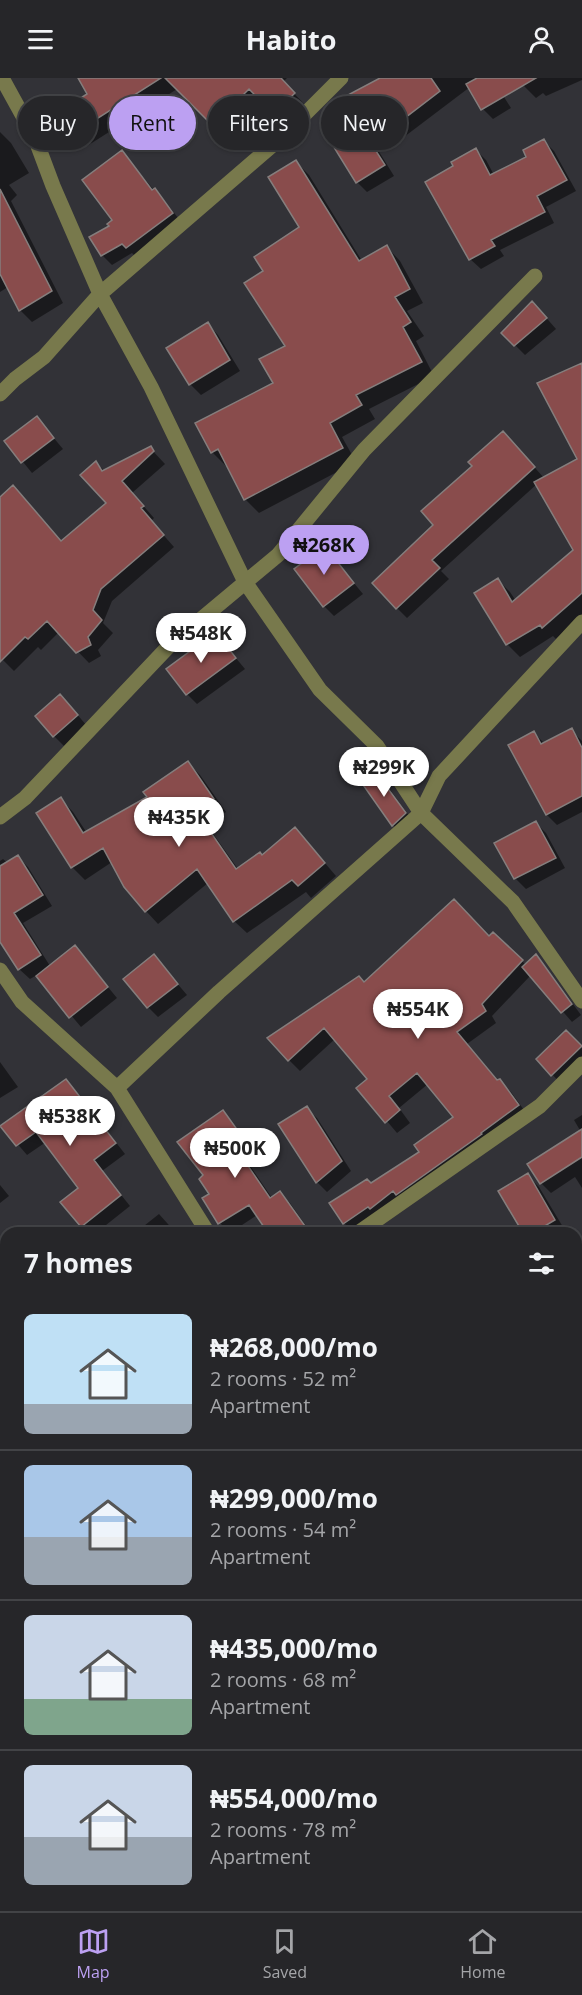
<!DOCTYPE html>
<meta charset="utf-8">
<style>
:root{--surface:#262629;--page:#2e2e31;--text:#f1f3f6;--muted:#a4a5a8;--line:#424346;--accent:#bca0f2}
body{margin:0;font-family:"Open Sans",sans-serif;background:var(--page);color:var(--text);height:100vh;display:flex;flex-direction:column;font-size:22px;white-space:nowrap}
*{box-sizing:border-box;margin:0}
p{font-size:20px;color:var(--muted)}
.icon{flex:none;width:33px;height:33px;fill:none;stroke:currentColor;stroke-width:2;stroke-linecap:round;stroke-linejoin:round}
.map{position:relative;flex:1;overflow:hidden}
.sheet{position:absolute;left:0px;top:1149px;width:582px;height:684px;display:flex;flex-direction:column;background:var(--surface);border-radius:18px 18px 0 0;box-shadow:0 2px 4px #0004,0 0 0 2px var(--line)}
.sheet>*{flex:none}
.banner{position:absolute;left:18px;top:18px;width:546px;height:54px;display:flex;gap:12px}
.price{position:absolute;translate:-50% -51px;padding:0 14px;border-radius:21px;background:#fff;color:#222;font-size:20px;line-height:39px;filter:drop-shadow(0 2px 3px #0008)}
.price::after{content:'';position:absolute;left:50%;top:36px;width:18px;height:14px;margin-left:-9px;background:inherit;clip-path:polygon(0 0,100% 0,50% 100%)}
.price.on{background:var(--accent);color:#111}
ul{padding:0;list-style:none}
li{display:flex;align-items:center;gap:18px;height:150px;padding:0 24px}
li+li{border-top:2px solid var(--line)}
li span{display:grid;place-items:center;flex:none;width:168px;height:120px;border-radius:9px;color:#555}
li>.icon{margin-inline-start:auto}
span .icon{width:72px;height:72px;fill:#fffc;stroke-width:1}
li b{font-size:26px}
h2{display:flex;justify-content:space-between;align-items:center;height:72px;padding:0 24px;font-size:26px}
.tag{padding:0 21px;border-radius:27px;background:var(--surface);box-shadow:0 2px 4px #0004,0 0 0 2px var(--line);font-size:21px;line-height:54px}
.tag.on{background:var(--accent);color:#111}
header{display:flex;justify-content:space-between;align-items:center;height:78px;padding:0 24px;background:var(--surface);font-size:27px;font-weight:700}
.tab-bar{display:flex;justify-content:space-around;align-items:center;height:84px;border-top:2px solid var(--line);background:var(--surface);font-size:16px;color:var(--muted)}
.tab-bar a{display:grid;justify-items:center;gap:3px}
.tab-bar .on{color:var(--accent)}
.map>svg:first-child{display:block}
.shadow{fill:#0007}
.building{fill:#894c4c;stroke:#857e7d;stroke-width:1.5}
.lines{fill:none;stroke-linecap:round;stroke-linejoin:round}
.minor{stroke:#78794c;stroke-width:15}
</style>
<header><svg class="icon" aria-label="menu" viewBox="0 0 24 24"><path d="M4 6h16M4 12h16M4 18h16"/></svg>Habito<svg class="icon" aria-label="person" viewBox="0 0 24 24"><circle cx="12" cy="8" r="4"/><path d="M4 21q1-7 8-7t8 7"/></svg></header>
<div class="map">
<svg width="582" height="1833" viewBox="0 0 582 1833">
<rect width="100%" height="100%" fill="#323237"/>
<path class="shadow" d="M79,0h102l4,6 -98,62 -13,-13 15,-39z
M194,0h93l-4,4 25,26 -20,19 -25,-26 -18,18 -2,-2 -19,19 -43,-44z
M378,0h114l19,30 -18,11 -10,-10 -13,-22 -66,50 -26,13 16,26 -27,16 -10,-10 2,-65 20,-37z
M520,0h62v2l-36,16 -3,-3 -7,5 -13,-13z
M0,54l11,11 18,30 -20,12 8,10 -6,6 52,102 -31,19 -12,-12 -12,-23 -8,5z
M544,63l10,10 22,40 -30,16 8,16 -54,27 4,6 -23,13 -11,-10 -15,-92 21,-17 10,10 8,15 34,-17z
M122,74l32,38 10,10 18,23 -46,34 -4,-4 -20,12 -10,-10 -11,-18 20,-11 3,-5z
M296,84l13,13 53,86 25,-14 13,14 23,42 -16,8 17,25 -8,5 18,35 -65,33 6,10 -33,18 14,25 -97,51 -14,-14 -18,-34 -1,1 -14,-14 63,-69 12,-37 -22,-75 37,-43z
M543,236l13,15 -31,26 -10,-10z
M208,246l10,11 22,36 -39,24 -11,-11 -22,-36z
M582,285v254l-26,22 -3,-3 -33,21 -13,-13 -31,-51 22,-13 12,12 6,9 59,-51 -38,-66 -96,87 8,8 -42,39 -10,-10 38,-83 78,-82 31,35 33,-18 -6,-11 2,-1z
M37,340l26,31 -31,24 -26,-32z
M150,370l15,16 -33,29 22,25 -3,3 23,26 -62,54 -9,22 10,10 -15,17 3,6 -12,7 -30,-31 -18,18 -3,-3 -24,24 -14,-14v-158l62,43 46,-39 -12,-40 9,8z
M325,470l38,46 -29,22 -10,-10z
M216,556l29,35 -48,35 -10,-10z
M70,628l17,20 -23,20 -10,-10z
M571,652l11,11v71l-25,13 -10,-10 -13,-82 11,11z
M188,685l12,12 26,37 -19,13 31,44 25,-13 44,-14 29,34 -25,22 -5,-6 -59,41 -13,-12 -26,-38 -50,41 -12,-13 -34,-49 -27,18 -13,-13 -34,-54 23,-14 12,13 14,21 62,-35z
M375,695l11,11 29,40 -12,11 -10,-10z
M536,745l10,10 19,35 -39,21 -11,-11z
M18,779l10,10 24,39 -29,17 27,43 25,-19 42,51 -36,29 -44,-52 -7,4 -11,-10 -13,-21 -6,-24v-63l3,-2 5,4z
M493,856l33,31 10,-9 10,11 35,48 -9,7 -41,-47 -39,41 4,7 -29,21 31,37 13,11 18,25 -175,116 -10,-10 27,-38 50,-33 34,-34 -27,-34 -29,24 11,15 -13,10 -38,-45 10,-9 -34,-40 -35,32 -11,-11 76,-77 124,-45z
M154,878l33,39 -29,22 -10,-10z
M566,954l16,16v18l-20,19 -24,-26z
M0,984l18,25 -18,11z
M66,1002l10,11 49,63 -23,17 28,35 -34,27h-8l-25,-31 18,-14 -35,-46 -19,13 -25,-29z
M306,1030l11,10 34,53 -24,21 -10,-10z
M223,1034l22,27 -9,6 36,53 8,-5 10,10 21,30h-41l-13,-18 -27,18 -10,-10 -16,-24 7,-5 -5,-18z
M582,1037v73l-7,-11 -24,16 -10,-10 40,-51 -7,-12z
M527,1097l12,12 27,45 -42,1z
M0,1107l9,11 -9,7z
M159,1136l17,19h-41z
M31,1149l6,6h-15z
M6,1166v51l-3,2 -3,-3v-45z
M576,1190l6,10v13l-6,3z
M0,1238l6,10v3l-6,3z
M577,1251l5,4v132l-3,2 -3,-4z
M0,1454l6,5v60l-6,-5z
M582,1519v154l-6,-9v-142z
M582,1733v77l-6,3v-78z
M6,1746v71l-1,1 -5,-3v-65z
M48,1827h51l6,6h-57l-2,-3z
M139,1827h53l-5,6h-52z
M297,1827h157l6,6h-164l3,-5z
M491,1827h82l2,6h-79z"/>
<path class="building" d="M78,0h83l-88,56 -14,-22 28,-18z
M165,0h116l14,15 -22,21 -24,-25 -18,18 -2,-2 -19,18z
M380,0h51l9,13 -47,36 -24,13 16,25 -29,18 -29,-47 30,-20 -11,-20z
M477,0h59l-55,32 -15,-26z
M544,61l23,41 -30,16 8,16 -54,28 4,6 -26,14 -44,-78 28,-16 -2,-4 25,-14 14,27 36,-18 -3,-7z
M122,72l30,40 3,-2 18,25 -47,35 -4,-4 -21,12 -12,-19 20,-11 -2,-2 5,-4 -30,-40z
M296,82l63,101 28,-16 23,44 -15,8 16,25 -8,5 19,35 -66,33 6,10 -32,18 13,25 -99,52 -26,-51 -7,4 -16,-30 78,-40 -14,-24 26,-13 -41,-63 19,-12 -9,-14 45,-30 -31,-50z
M0,111l52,102 -33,20 -19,-37z
M532,223l15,17 -33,28 -13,-13z
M208,244l22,38 -41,25 -23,-37z
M582,285v230l-40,35 -2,-3 -34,20 -32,-52 24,-15 14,24 61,-52 -39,-68 43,-23 -40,-76z
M37,338l17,22 -33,25 -17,-22z
M503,353l32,36 -103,93 8,8 -44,41 -24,-26 61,-58 -12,-14 51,-45 -4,-4z
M151,368l3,5 -32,30 22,25 -3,2 23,27 -63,54 -8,21 9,10 -14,17 3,8 -15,8 -29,-32 -19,18 -3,-2 -25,25v-165l13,-12 48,56 45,-38 -26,-28 16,-14 6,10z
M325,468l29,37 -31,24 -29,-38z
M216,554l20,26 -50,37 -20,-26z
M60,616l18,21 -25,22 -18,-21z
M572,650l10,20v48l-36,19 -38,-70 26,-14 7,13z
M188,683l26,38 -18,12 40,58 24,-17 2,3 33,-28 30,36 -27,23 -6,-6 -59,42 -36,-53 -52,43 -21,-25 -21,-39 -32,20 -35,-55 25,-16 22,36 64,-36 -4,-5z
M375,693l31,42 -14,13 -31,-44z
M536,743l20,37 -42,21 -20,-36z
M18,777l25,40 -29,18 27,42 -23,15 -18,-28v-76z
M454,821l35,37 4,-4 30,28 -41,44 4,7 -29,21 40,48 3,-1 19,26 -38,28 1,1 -86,61 -3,-4 -23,18 -2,-2 -25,17 -14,-21 38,-24 4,4 48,-31 -5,-7 39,-28 -36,-44 -28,23 11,14 -15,13 -29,-35 11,-9 -43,-51 -36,33 -21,-23 92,-62 5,6z
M75,867l33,42 -39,31 -33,-42z
M154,876l24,30 -31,24 -24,-29z
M536,876l36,50 -11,9 -39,-46z
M566,952l16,16 -31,30 -15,-17z
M66,1001l50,64 -22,17 27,35 -40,32 -21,-25 18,-14 -42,-56 -20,14 -16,-20z
M307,1028l35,55 -26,22 -38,-59z
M223,1032l13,18 -9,7 43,63 10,-7 30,42h-42l-19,-28 -31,19 -16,-26 7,-4 -10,-15 4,-4 -26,-33z
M582,1051v28l-42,27 -13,-20z
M528,1095l27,47 -22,13h-10l-25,-42z"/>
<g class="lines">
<path class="minor" d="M2,0l33,60 18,48 47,108 51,93 94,195 75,108 57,56 44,67 92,89 69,99
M0,316l15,-15 29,-22 56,-63 183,-158 58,-58
M0,739l25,-19 144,-152 109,-91 86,-105 171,-174
M0,892l22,32 95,86 91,145
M117,1010l102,-96 202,-179 18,-37 143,-154
M358,1155l182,-127 42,-42
M0,1366l6,8
M576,1431l6,9
M0,1646l6,-12
M460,1827l4,6
M0,1829l5,4"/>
</g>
</svg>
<b class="price on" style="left:324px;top:498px">₦268K</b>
<b class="price" style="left:201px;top:586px">₦548K</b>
<b class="price" style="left:384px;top:720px">₦299K</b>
<b class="price" style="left:179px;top:770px">₦435K</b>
<b class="price" style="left:418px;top:962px">₦554K</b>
<b class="price" style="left:70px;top:1069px">₦538K</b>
<b class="price" style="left:235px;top:1101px">₦500K</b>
<div class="banner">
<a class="tag">Buy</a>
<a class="tag on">Rent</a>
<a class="tag">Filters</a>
<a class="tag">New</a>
</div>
<section class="sheet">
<h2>7 homes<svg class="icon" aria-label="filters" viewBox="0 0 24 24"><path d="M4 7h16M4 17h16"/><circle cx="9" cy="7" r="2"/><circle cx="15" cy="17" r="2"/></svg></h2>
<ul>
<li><span style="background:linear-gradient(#bfe0f5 75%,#9aa5b1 0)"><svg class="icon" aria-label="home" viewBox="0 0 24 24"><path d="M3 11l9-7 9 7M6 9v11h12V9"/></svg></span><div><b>₦268,000/mo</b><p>2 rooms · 52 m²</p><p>Apartment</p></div></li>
<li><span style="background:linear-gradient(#a9c7e8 60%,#9aa5b1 0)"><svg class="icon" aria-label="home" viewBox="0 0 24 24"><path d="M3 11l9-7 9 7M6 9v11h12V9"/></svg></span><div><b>₦299,000/mo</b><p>2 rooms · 54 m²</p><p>Apartment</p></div></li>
<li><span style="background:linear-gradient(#c9d6e8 70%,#7fa58c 0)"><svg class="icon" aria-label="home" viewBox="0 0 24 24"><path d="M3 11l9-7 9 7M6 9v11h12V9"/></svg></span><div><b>₦435,000/mo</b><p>2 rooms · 68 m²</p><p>Apartment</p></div></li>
<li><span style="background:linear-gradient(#c9d6e8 60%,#9aa5b1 0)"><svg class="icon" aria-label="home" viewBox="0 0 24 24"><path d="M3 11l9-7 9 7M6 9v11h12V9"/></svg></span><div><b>₦554,000/mo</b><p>2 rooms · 78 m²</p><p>Apartment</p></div></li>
</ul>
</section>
</div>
<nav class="tab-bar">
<a class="on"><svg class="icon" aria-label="map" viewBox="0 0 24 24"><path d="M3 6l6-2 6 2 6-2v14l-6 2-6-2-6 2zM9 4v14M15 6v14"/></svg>Map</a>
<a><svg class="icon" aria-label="saved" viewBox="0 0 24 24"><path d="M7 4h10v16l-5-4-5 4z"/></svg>Saved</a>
<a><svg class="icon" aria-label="home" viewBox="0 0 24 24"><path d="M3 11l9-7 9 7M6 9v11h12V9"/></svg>Home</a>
</nav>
